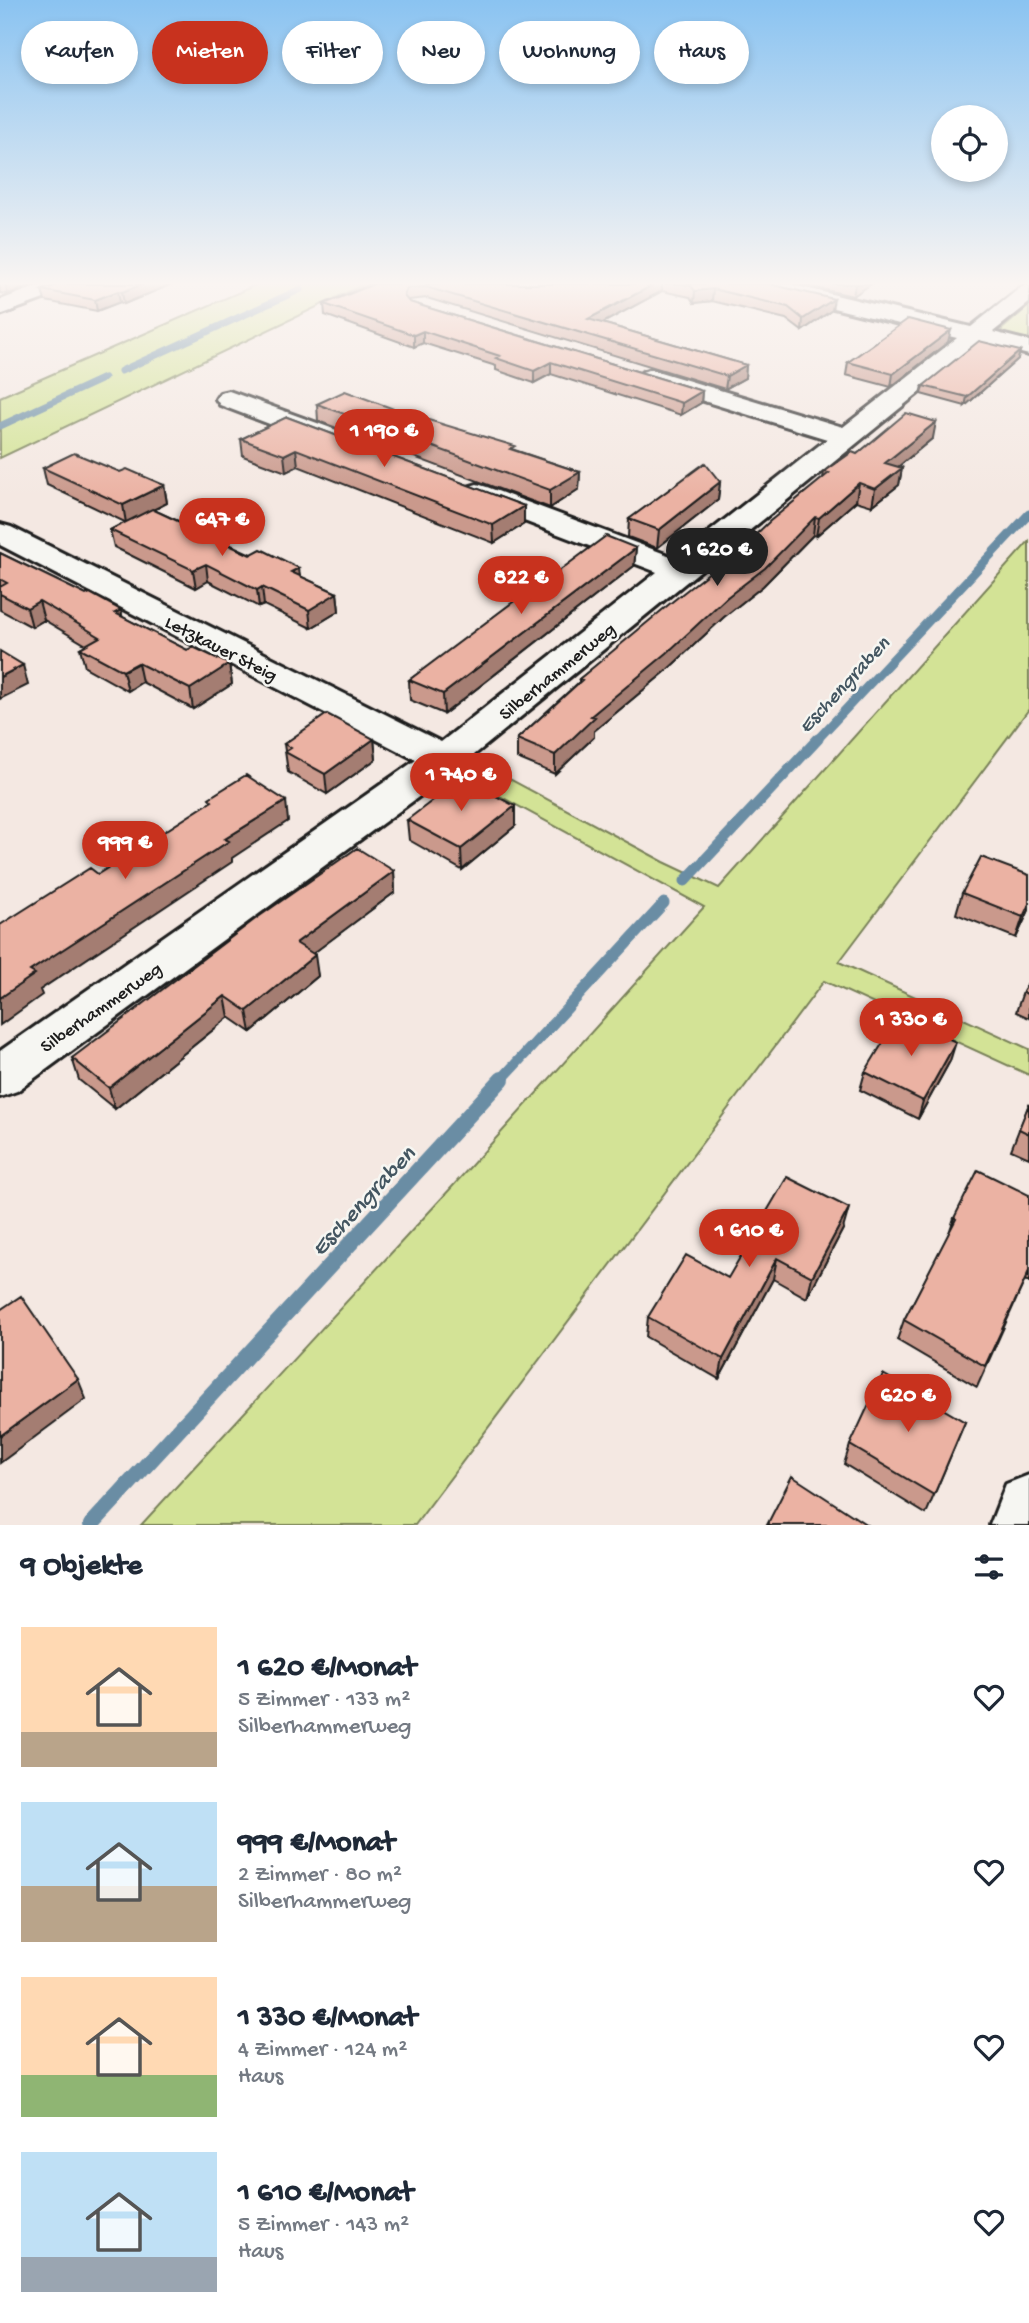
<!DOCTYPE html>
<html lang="de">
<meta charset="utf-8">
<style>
:root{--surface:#fff;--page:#f6f6f7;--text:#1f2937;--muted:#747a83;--accent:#c8321e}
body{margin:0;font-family:"Gochi Hand",sans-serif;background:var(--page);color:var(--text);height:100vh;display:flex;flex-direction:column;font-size:26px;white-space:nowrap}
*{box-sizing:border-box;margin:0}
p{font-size:23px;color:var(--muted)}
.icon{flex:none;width:38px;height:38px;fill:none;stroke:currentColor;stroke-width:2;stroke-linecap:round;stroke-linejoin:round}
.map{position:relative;height:1525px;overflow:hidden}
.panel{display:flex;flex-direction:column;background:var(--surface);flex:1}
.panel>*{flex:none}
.guide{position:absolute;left:21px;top:21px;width:987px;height:63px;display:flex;gap:14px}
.fabs{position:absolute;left:931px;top:105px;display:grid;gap:14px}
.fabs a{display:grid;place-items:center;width:77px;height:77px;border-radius:50%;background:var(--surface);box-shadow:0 4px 10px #0003;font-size:35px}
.price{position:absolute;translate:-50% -60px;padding:0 16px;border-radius:24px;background:var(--accent);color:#fff;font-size:23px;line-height:46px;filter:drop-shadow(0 2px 4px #0008)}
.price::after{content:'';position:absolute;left:50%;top:42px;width:21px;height:16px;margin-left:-10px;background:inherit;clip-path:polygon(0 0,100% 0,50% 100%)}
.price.selected{background:#222;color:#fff}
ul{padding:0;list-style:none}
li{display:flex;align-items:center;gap:21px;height:175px;padding:0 21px}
li span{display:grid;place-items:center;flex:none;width:196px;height:140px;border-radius:0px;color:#555}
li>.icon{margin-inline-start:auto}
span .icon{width:84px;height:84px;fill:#fffc;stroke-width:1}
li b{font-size:30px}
h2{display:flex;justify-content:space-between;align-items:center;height:84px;padding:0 21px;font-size:30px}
.chip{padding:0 24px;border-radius:32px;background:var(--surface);box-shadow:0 4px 10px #0003;font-size:24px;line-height:63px}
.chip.selected{background:var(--accent);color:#fff}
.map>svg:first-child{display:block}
.green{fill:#d3e396;stroke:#788059;stroke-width:2}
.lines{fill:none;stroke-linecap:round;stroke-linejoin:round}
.stream-far3{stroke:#6a8da4;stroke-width:7}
.stream-far2{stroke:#6a8da4;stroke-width:9}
.stream-far1{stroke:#6a8da4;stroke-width:11}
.stream{stroke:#6a8da4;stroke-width:16}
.street-casing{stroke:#1c1c1c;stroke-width:6}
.secondary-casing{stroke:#1c1c1c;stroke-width:6}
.street{fill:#f6f6f2;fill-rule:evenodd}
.secondary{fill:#f6f6f2;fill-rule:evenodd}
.wall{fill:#ca998c;stroke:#1c1c1c;stroke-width:2}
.shaded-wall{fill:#a47d72;stroke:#1c1c1c;stroke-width:2}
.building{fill:#ebb2a3;stroke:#1c1c1c;stroke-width:2}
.labels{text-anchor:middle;stroke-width:5;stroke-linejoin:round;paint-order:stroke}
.street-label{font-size:19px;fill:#1c1c1c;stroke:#f6f6f2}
.water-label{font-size:21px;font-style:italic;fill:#435560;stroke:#f6f6f2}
.near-water-label{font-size:24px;font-style:italic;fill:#435560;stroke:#f6f6f2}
</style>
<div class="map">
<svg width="1029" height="1525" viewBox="0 0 1029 1525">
<rect width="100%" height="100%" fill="#f4e8e2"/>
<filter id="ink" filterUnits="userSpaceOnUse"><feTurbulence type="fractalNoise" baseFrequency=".0143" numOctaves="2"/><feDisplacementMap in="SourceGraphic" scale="14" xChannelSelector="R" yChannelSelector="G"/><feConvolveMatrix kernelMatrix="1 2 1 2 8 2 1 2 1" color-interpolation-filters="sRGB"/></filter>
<g filter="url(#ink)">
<path class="green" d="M258,284h107l-365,174v-61z
M1029,306v36l-21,-5 -7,-7z
M1029,541v168l-190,253 190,87v26l-205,-94 -409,544h-274l311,-338 252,-280 -243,-132 17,-13 186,100 55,26z"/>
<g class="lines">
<path class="stream-far3" d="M121,371l180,-82
M0,426l104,-48"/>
<path class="stream-far2" d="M816,741l213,-227"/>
<path class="stream-far1" d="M685,881l133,-142
M500,1081l164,-178"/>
<path class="stream" d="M91,1525l411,-446"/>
<defs>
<path id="street" d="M752,284h37l182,43 50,-40 8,-2v18l-36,29 36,9v14l-49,-12 -522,425 -441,323 -17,6v-46l416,-291 -416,-215v-21l11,3 430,215 216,-170 -190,-73 -5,-6 5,-6 10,-3 10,3 189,71 151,-119 -185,-57 -4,-5 4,-5 9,-3 9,3 183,55 114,-89 -202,-49z
M229,391l113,41 4,6 -4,6 -10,2 -10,-2 -102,-39 -4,-6 4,-6z
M1029,1475v50h-39l16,-41z"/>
<path id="secondary" d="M44,284h30l-3,5 -71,26v-15z"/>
</defs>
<use href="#street" class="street-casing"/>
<use href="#secondary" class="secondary-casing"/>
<use href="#street" class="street"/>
<use href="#secondary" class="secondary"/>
</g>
<path class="wall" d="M0,284h37l-29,10 -8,-1z
M60,284h112l-48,20 -4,-2 -23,9 -52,-10 -3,-11z
M367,284h402l63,26 -30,21 -16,-12 -74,-18 -18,2 -4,-6 -28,-6 -60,32 144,42 -1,13 -20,11 -298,-91 -19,2 1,2 293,89 -1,12 -20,12 -130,-41 -17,9 -38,-13v-4l-73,-23 -9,4 -89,-32 -1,-11 43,-18z
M799,284h72l-18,12z
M948,342l-57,45 -45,-12 2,-13z
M1020,351l-2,8 -53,47 -44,-12 2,-8z
M317,404l85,8 178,60 -1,17 -29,19 -232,-87z
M287,417l237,89v18l-30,19 -196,-77 -12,6 -43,-16 -2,-17z
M933,438l-35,29 4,1 -3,17 -27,21 -16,-5 -40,35 -3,-1 -50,51 -39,31 -59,55 -71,59v6l-39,37 -38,-16v-19l62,-57v-3l149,-118 95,-83 1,-6 33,-18z
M43,468l77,4 44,13 3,18 -13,7 183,83 2,18 -28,17 -47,-23 -5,2 -51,-26 -12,7 -82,-41 -4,-17 15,-8 -78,-37z
M720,482l-2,18 -61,48 -29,-11 1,-18z
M636,548l-2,18 -190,148 -34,-14 -1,-20 119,-86z
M0,553l86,42 35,15 1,7 65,33 42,14 3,20 -39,25 -51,-27 -14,9 -43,-24 -5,-19 6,-3 -42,-25 -12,7 -32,-17z
M374,739l2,20 -49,35 -39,-22 -4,-28z
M407,820l108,6 -53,44 -53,-30z
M394,871l1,21 -82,61 5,23 -67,56 -22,-15 -114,92 -36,-29 -7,-22z
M1029,875v35l-13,28 -60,-24 6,-21z
M1029,982v36l-13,-6 7,-20z
M950,1061l-32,58 -58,-29 5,-18z
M1029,1104v54l-18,-8z
M1029,1195v87l-4,-2 -48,107 -80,-47 7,-20 44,-84 6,-18z
M843,1229l-36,69 -34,-19 -54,100 -73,-42 2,-20 80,-39z
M965,1422l-39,92 -82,-50 6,-19z"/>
<path class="shaded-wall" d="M5,284h32l-29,10z
M143,284h29l-48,20 -2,-12z
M655,284h7v7l-74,40v-12z
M857,284h14l-18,12 2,-11z
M713,289l-1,12 -18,2 1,-12z
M118,291l2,11 -23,9 -2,-11z
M834,299l-2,11 -30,21 1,-12z
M951,330l-3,12 -57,45 2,-13z
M423,331v12l-9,4v-12z
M1020,351l-2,8 -53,47 2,-9z
M551,362v12l-17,9v-12z
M746,365l-1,13 -20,11 2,-13z
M702,391l-1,12 -20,12 1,-12z
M936,422l-3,16 -51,42 3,-17z
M296,449l2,17 -12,6 -2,-17z
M902,468l-3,17 -27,21 3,-17z
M580,472l-1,17 -29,19v-18z
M720,482l-2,18 -61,48 2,-18z
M859,483l-3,18 -40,35 3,-18z
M164,485l3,18 -41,20 -3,-18z
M524,506v18l-30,19 -1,-18z
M815,517l-2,18 -50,51 -39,31 -59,55 -71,59v6l-39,37v-19l36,-39 135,-118z
M636,548l-2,18 -190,148 -1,-20z
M206,564l2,17 -12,7 -3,-18z
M299,568l2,17 -10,-13z
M262,587l2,18 -5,2 -2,-17z
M337,593l2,18 -28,17 -2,-18z
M39,601l5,19 -12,7 -5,-19z
M121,610l4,19 -10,-16z
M138,663l4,19 -14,9 -5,-20z
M229,664l3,20 -39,25 -3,-20z
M23,665l5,20 -28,14v-22z
M374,739l2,20 -49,35 -2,-20z
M286,801l2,20 -56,37v4l-192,128 2,5 -42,30v-27l30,-27 195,-132z
M515,806v20l-53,44 -1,-21z
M394,871l1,21 -96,72 -3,-21z
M1029,904v6l-13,28 7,-21z
M315,955l3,21 -67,56 -4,-21z
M225,996l4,21 -114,92 -6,-21z
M956,1042l-6,19 -32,58 5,-18z
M849,1208l-6,21 -36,69 5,-21z
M777,1258l-4,21 -54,100 4,-20z
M78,1379l8,20 -86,64v-27z"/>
<path class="building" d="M60,284h83l-21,8 -4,-1 -23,9 -53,-10z
M374,284h281l-67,35 158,46 -19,11 -301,-89 -19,1 -3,8 5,6 293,89 -20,12 -131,-41 -17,9 -38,-13 4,-2 -77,-25 -9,4 -90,-31z
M682,284h87l65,15 -31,20 -15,-12 -75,-18 -18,2 -4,-5z
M908,319l43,11 -58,44 -45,-12z
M979,341l41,10 -53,46 -44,-11z
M345,391l57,21 113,34 -5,3 70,23 -30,18 -233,-86z
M906,413l30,9 -51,41 17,5 -27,21 -16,-6 -40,35 -4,-1 -50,51 -39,30 -59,55 -76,63 4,1 -40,38 -38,-16 65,-59 -3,-1 94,-78 52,-41 3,1 42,-40 59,-48 -5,-1 28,-20 5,2z
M287,417l237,89 -31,19 -197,-76 -12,6 -43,-16z
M74,453l46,19 7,-3 37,16 -41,20 -80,-37z
M705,463l15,19 -61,48 -30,-11z
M152,509l98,46 11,-6 38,19 -8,4 46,21 -28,17 -47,-23 -5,3 -51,-26 -13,6 -83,-40z
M606,536l30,12 -193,146 -34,-14 116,-87 3,1z
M0,553l86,42 4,-2 31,17 -6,3 72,37 6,-3 36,17 -39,25 -52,-26 -15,8 -43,-23 20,-11 -61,-36 -12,7 -27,-14v-7l7,-4 -7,-4z
M0,651l23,14 -23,12z
M327,714l47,25 -49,35 -40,-22 6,-4 -7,-4z
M246,775l40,26 -61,38 4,2 -199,130 5,3 -35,24v-73l90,-57 8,6 114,-73 -3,-3z
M462,778l53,28 -54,43 -54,-29z
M357,848l37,23 -98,72 19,12 -68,56 -22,-15 -116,92 -37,-30 182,-138z
M981,857l48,18v29l-6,13 -61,-24z
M1029,982v13l-6,-3z
M899,1016l57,26 -33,59 -58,-29z
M1029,1104v30l-10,-5z
M978,1170l51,25v76l-44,95 -81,-46 52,-101 -2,-1z
M787,1177l62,31 -37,69 -35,-19 -54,101 -75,-42 38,-62 42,23z
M21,1296l57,83 -78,57v-126z
M883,1374l82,48 -31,73 -84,-50z
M792,1476l75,49h-100z"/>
</g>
<linearGradient id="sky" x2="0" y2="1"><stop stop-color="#8ac3f1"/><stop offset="0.57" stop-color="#faf5f2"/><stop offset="1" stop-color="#faf5f2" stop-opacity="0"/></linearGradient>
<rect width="1029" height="497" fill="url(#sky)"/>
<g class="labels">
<g class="street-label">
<text transform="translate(222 647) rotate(27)" y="7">Letzkauer Steig</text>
<text transform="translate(556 670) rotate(-39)" y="7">Silberhammerweg</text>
<text transform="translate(100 1006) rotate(-35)" y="7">Silberhammerweg</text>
</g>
<g class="water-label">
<text transform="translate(843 684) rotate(-47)" y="7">Eschengraben</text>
</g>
<g class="near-water-label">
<text transform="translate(362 1200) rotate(-47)" y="8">Eschengraben</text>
</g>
</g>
</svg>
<div class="fabs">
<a><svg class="icon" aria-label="locate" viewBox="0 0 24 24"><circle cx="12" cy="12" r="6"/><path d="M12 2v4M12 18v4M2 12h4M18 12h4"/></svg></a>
</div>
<b class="price" style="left:384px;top:469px">1 190 €</b>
<b class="price" style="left:222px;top:558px">647 €</b>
<b class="price selected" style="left:717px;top:588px">1 620 €</b>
<b class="price" style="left:521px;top:616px">822 €</b>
<b class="price" style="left:461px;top:813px">1 740 €</b>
<b class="price" style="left:125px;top:881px">999 €</b>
<b class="price" style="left:911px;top:1058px">1 330 €</b>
<b class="price" style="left:749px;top:1269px">1 610 €</b>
<b class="price" style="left:908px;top:1434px">620 €</b>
<div class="guide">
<a class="chip">Kaufen</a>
<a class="chip selected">Mieten</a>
<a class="chip">Filter</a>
<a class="chip">Neu</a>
<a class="chip">Wohnung</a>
<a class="chip">Haus</a>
</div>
</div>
<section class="panel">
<h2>9 Objekte<svg class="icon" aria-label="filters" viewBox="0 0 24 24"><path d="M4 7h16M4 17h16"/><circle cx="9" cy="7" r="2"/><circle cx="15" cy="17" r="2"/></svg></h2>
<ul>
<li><span style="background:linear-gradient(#ffd9b3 75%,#b9a48a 0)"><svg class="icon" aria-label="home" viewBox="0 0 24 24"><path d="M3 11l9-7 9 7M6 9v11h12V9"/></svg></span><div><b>1 620 €/Monat</b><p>5 Zimmer · 133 m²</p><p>Silberhammerweg</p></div><svg class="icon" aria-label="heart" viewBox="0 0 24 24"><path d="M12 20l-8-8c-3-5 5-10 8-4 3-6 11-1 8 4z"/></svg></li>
<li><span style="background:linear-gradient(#bfe0f5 60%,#b9a48a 0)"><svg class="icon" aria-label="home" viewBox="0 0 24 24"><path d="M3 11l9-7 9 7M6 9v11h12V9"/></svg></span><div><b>999 €/Monat</b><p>2 Zimmer · 80 m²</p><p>Silberhammerweg</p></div><svg class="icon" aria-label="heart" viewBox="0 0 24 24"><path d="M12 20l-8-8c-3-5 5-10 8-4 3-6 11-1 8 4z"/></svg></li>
<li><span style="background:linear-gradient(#ffd9b3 70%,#8fb573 0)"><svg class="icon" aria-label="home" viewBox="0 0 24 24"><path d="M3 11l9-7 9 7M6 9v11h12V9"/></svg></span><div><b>1 330 €/Monat</b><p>4 Zimmer · 124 m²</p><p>Haus</p></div><svg class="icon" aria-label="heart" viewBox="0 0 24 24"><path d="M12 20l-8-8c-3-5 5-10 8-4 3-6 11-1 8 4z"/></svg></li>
<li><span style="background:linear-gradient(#bfe0f5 75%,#9aa5b1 0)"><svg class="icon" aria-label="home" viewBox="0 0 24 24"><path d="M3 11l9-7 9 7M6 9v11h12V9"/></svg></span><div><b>1 610 €/Monat</b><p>5 Zimmer · 143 m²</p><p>Haus</p></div><svg class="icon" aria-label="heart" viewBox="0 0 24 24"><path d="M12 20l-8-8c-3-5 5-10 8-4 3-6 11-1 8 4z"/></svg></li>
</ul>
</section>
